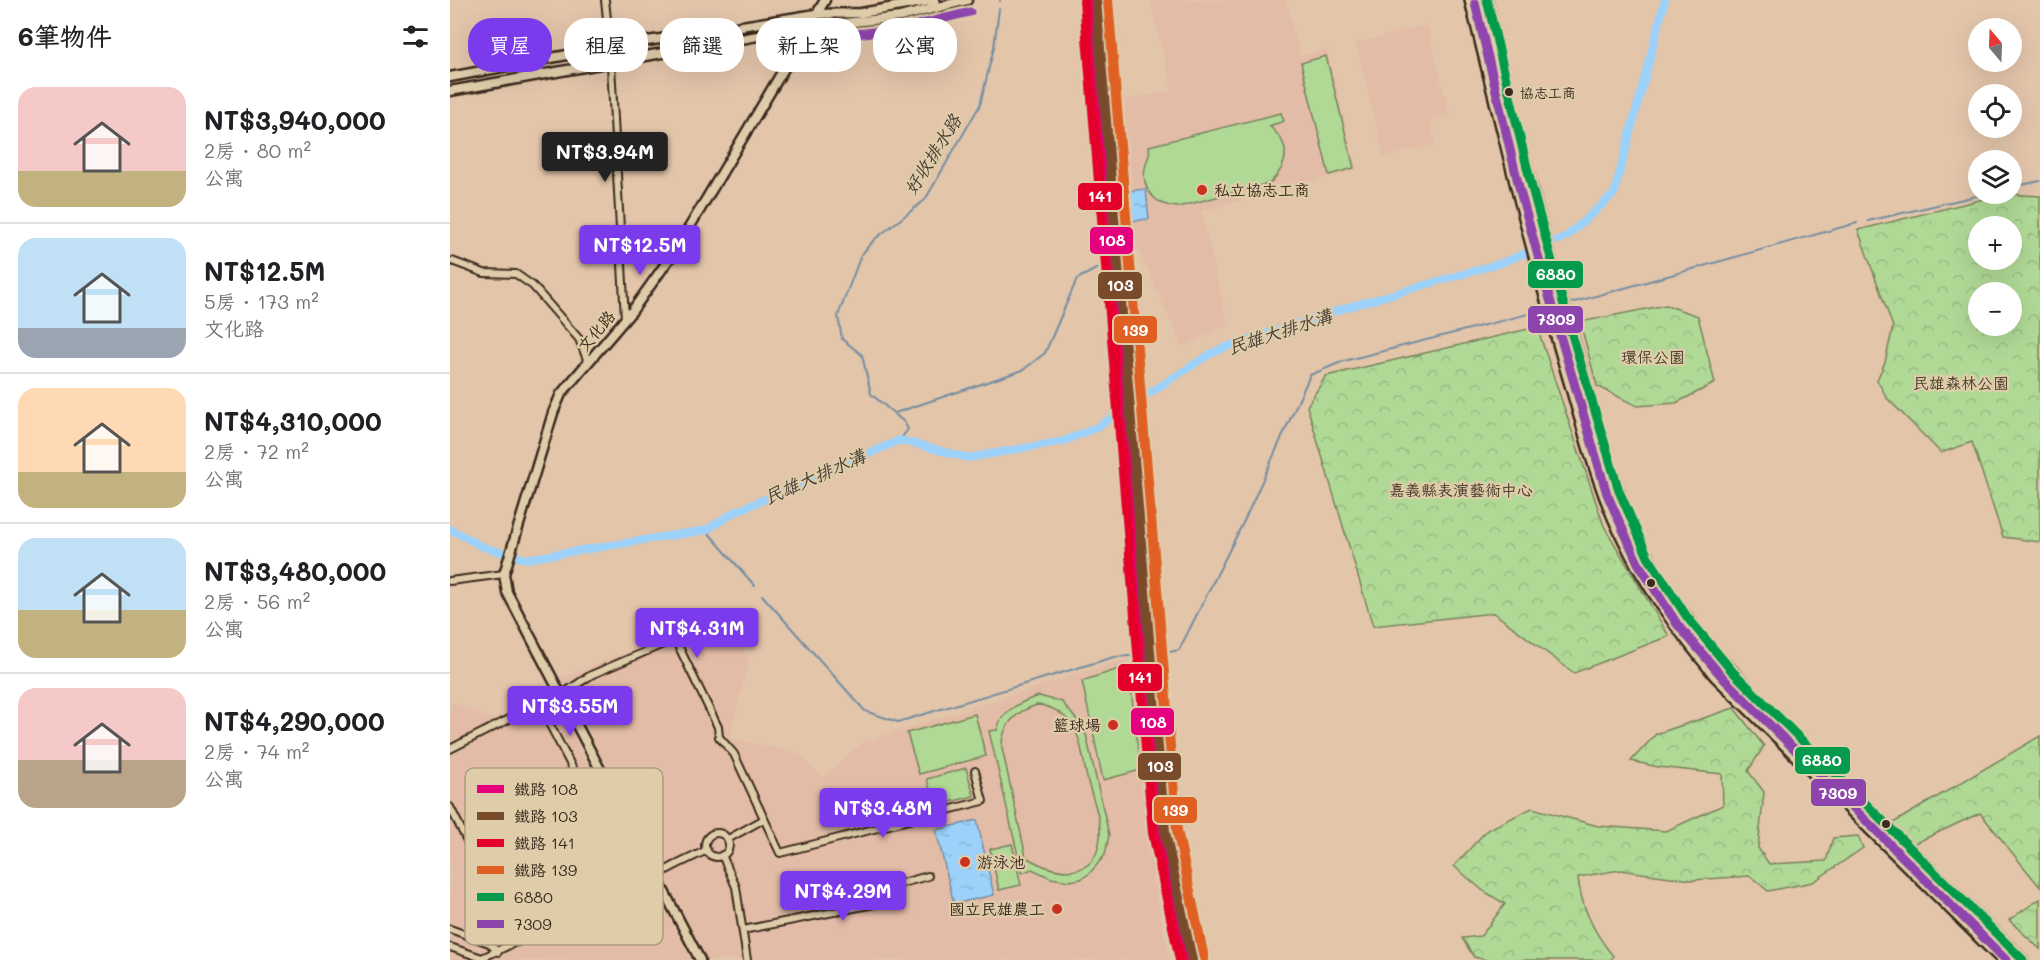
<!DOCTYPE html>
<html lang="zh-TW">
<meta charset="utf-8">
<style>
:root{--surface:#fff;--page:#f6f6f6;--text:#202124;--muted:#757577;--line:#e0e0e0;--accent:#7c3aed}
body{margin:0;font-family:Mali,"LXGW WenKai TC",sans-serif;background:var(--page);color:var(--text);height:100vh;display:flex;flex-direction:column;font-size:22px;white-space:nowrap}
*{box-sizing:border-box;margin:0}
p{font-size:20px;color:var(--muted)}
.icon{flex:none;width:33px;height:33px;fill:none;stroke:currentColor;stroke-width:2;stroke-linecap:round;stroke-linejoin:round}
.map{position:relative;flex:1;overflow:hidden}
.panel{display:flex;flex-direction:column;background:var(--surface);width:450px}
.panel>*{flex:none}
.hud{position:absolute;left:18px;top:18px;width:570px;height:54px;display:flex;gap:12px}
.needle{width:39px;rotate:341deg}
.fabs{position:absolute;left:1518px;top:18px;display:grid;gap:12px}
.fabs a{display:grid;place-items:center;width:54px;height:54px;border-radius:50%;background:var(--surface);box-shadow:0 6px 24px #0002;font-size:30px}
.price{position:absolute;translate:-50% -51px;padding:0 14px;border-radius:6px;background:var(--accent);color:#fff;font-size:20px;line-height:39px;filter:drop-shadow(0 2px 3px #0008)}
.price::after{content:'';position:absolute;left:50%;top:36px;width:18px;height:14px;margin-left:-9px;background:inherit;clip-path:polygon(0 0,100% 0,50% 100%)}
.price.selected{background:#222;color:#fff}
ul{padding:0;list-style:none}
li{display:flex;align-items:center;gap:18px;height:150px;padding:0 18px}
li+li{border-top:2px solid var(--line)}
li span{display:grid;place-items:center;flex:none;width:168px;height:120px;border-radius:18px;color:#555}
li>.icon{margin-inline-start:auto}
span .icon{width:72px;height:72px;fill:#fffc;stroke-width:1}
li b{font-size:26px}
h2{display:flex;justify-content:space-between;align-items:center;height:72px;padding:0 18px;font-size:26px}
.tag{padding:0 21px;border-radius:24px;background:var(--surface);box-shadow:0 6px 24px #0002;font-size:21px;line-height:54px}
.tag.selected{background:var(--accent);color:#fff}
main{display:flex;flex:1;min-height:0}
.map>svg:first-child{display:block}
.built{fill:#e3bca7}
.grass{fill:#b0d996;stroke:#76825a;stroke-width:1.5;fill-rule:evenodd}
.forest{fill:url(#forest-crowns);stroke:#76825a;stroke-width:1.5;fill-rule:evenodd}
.water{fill:url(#water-ripples);stroke:#758ea2;stroke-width:1.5}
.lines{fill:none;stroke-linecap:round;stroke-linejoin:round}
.stream{stroke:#758ea2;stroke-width:2}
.canal{stroke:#9cd1fa;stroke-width:8}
.street-casing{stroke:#3b2a1e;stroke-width:10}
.secondary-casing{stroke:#3b2a1e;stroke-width:13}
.primary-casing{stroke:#3b2a1e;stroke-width:14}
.street{stroke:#dfcdaa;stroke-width:6}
.secondary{stroke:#dfcdaa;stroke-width:8}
.primary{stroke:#dfcdaa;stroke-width:9}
.street-bridge-casing{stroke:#3b2a1e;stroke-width:10;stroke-linecap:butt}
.street-bridge{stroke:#dfcdaa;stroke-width:6}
.bus-1-casing{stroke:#dfcdaa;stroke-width:14}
.bus-2-casing{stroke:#dfcdaa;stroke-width:14}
.bus-1{stroke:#069a4c;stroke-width:9}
.bus-2{stroke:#8e44ad;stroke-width:9}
.rail-1-casing{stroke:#dfcdaa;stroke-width:15}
.rail-2-casing{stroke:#dfcdaa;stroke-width:15}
.rail-3-casing{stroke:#dfcdaa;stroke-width:15}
.rail-4-casing{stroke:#dfcdaa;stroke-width:15}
.rail-1{stroke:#e5007d;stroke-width:10}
.rail-2{stroke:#7a4b2a;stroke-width:10}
.rail-3{stroke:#e4002b;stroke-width:10}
.rail-4{stroke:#e05f22;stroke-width:10}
.bus-dot{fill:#3b2a1e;stroke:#dfcdaa;stroke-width:2}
.poi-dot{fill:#c8321e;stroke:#dfcdaa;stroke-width:2}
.labels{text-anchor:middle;stroke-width:4.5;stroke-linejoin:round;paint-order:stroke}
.bus-label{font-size:14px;fill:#3b2a1e;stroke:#dfcdaa;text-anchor:start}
.poi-label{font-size:16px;fill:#3b2a1e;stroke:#dfcdaa;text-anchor:start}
.street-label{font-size:16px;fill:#3b2a1e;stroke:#dfcdaa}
.park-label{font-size:16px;fill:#473c2a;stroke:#dfcdaa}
.water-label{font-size:18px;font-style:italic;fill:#453b34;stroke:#dfcdaa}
.key{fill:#dfcdaa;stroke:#ae9c80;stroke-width:1.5}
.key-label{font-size:16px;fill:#3b2a1e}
.line-badge{stroke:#dfcdaa;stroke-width:2}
.badge-label{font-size:16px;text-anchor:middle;font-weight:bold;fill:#fff}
</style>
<main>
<section class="panel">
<h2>6筆物件<svg class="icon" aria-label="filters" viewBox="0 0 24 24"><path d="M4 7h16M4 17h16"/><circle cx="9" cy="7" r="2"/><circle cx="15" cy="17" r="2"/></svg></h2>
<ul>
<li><span style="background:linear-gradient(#f6c9c9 70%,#c2b280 0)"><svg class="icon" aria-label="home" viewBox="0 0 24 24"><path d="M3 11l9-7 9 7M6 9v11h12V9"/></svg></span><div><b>NT$3,940,000</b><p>2房 · 80 m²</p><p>公寓</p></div></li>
<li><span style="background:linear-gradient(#bfe0f5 75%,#9aa5b1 0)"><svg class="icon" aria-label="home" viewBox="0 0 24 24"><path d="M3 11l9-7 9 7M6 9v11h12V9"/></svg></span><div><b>NT$12.5M</b><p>5房 · 173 m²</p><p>文化路</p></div></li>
<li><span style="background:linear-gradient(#ffd9b3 70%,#c2b280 0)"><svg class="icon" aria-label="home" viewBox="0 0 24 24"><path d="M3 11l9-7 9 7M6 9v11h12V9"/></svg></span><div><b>NT$4,310,000</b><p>2房 · 72 m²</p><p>公寓</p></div></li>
<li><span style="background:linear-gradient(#bfe0f5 60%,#c2b280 0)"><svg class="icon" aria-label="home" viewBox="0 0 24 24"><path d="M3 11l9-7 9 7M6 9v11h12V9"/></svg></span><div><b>NT$3,480,000</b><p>2房 · 56 m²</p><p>公寓</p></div></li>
<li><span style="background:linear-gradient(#f6c9c9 60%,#b9a48a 0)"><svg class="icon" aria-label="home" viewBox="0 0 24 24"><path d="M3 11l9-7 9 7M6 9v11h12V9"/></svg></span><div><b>NT$4,290,000</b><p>2房 · 74 m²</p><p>公寓</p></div></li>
</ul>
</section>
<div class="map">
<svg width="1590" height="960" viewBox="0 0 1590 960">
<defs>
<pattern id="forest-crowns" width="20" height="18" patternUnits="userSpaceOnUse" patternTransform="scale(1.5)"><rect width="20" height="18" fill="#b0d996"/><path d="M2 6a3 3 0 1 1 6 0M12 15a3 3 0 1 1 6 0" fill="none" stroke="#98ba81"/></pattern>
<pattern id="water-ripples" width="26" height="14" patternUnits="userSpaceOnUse" patternTransform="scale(1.5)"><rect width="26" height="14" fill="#9cd1fa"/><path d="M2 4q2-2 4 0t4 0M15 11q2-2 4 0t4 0" fill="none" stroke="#87b4d6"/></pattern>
</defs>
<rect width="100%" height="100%" fill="#e3c5aa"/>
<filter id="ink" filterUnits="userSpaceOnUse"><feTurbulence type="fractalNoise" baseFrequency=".0167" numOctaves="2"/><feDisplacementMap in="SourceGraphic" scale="12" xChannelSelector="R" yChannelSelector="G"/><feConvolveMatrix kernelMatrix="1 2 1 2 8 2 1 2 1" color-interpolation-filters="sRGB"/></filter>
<g filter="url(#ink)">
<path class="built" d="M700,0h136l14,56 27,-7 29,120 -155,42 27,114 -46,22 -54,-120 -7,-126 51,-11z
M977,25l23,90 -20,5 6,24 -52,13 -28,-114z
M278,611l21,49 -19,78 68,15 25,25 38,-35 268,-85 24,218 16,84h-462l-146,-282z
M99,689l142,271h-241v-259l45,19z"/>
<path class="grass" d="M876,56l28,112 -25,7 -28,-112z
M831,113l3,8 -15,5c22,18 21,37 1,57l-92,24c-23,-1 -39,-19 -32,-43 2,-7 5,-10 3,-18z
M678,666l13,104 -38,10 -21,-99z
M589,696l23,6 23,28 24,105 -4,20 -15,18 -9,6 -12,2 -18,-3 -19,-9 -10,4 -33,-142 8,-1c4,-19 25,-29 42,-34zM587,705c15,1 26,8 35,20 10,14 11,37 15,53 4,18 15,41 13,59 -4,46 -46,37 -74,20l-24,-109c-1,-22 14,-37 35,-43z
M525,714l11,42 -67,18 -12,-41z
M516,768l8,28 -40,10 -7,-27z
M562,844l9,41 -22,5 -9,-41z"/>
<path class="forest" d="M1554,194l36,2v346l-37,-5 -31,-95 -31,11 -54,-55 -10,-18 8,-18 8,-35 -35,-97zM1562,226v34h-34v-34zM1562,292v34h-34v-34z
M1216,305l32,11 17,67 -39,20 -39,3 -40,-20 -17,-64z
M1087,327l67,199 65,110 -95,37 -80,-60 -121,13 -66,-220 19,-30z
M1284,708l30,38 -16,25 16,21 -6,56 11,16 57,-3 7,-23 25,-2 5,12 -50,34 -45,9 -18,-15 -58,4 -72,-10 -42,7c3,30 16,56 35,79l-2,4h-124l-13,-3 -12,-19 19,-2 24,-32 -23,-14 -28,-24 33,-36 45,-22 66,18 68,5 57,-26 -1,-31 -64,-7 -27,-6 25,-27z
M1590,736v151l-60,-74 -71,33 -21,-20z
M1590,899v50l-31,-29z"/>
<path class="water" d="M696,189l3,30 -19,2 -2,-30z
M527,820l17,75 -40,9 -18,-74z"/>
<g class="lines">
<path class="stream" d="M550,1v-1
M1562,187l28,-6
M1418,221l117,-27
M1121,303l286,-80
M445,413l128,-43 22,-17 32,-74 23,-12h29l16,129
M450,440l8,-11 -4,-7 -33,-28 -9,-39 -20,-16 -4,-23 23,-61 14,-16 50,-39 55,-95 14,-58 5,-38
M256,530l49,56
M312,595l103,116 33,11 216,-65 47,-3 18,-4 66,-131 65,-144 34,-14 196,-50"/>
<path class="canal" d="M0,529l33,18 43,12 180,-29 29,-18 165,-72 68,18 96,-17 33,-14 113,-73 16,-7 119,-39 159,-46 63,-26 47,-42 51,-194"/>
<defs>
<path id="street" d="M155,0l5,47 15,272
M2,261l32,12 32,1 17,12 46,53 9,23
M0,581l54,-7
M111,695l30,-20 84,-36 43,88 1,10 15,17 46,99 203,-52 -8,-30
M0,749l89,-45 95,182
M0,807l68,135
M255 845a12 12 0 1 1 24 0a12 12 0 1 1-24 0Z
M278,839l36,-20
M272,855l14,32 11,73
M226,865l31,-15
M41,888l29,-15 36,13 16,30
M0,929l39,14 9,9
M293,930l141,-28 11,-17 33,-9
M0,947l32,11 155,-73"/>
<path id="secondary" d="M0,77l160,-30 206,-33 45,-1 74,-13
M0,91l358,-64 92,-10 67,-17
M250,960l-193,-368 -3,-18 49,-161 8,-19 71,-83 45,-63 148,-248"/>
<path id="primary" d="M1020,0c31,126 61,253 98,378 16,53 29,109 54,159 24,51 57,95 93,139l287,284
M1037,0c28,126 60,251 97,375 18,60 33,126 64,182 46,84 117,148 185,215 63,62 126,125 190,188"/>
</defs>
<use href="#street" class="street-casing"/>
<use href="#secondary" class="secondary-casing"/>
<use href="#primary" class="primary-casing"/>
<use href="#street" class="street"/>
<use href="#secondary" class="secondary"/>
<use href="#primary" class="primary"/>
<defs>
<path id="street-bridge" d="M188,885l38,-20"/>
</defs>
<use href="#street-bridge" class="street-bridge-casing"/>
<use href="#street-bridge" class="street-bridge"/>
<defs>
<path id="bus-1" d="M1037,0l45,188 38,140 49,163 29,66 39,60 45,54 291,289"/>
<path id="bus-2" d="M1025,3l45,188 39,141 48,162 31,69 39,61 47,55 282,281
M359,39l92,-10 69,-17"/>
</defs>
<use href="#bus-1" class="bus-1-casing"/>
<use href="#bus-2" class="bus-2-casing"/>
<use href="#bus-1" class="bus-1"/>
<use href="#bus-2" class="bus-2"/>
<defs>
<path id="rail-1" d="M641,0l71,832 13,73 14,55"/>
<path id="rail-2" d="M646,0l69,832 27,128"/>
<path id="rail-3" d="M634,1l69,832 27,127"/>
<path id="rail-4" d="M658,0l69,830 27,128"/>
</defs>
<use href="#rail-1" class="rail-1-casing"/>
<use href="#rail-2" class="rail-2-casing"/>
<use href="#rail-3" class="rail-3-casing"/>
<use href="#rail-4" class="rail-4-casing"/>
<use href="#rail-1" class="rail-1"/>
<use href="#rail-2" class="rail-2"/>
<use href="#rail-3" class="rail-3"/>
<use href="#rail-4" class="rail-4"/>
</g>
</g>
<g class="bus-dot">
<circle cx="1059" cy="92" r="5"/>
<circle cx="1201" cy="583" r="5"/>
<circle cx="1436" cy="824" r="5"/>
</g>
<g class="poi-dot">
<circle cx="752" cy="190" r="6"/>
<circle cx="663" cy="725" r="6"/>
<circle cx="515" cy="862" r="6"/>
<circle cx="607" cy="909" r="6"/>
</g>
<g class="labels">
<g class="bus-label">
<text x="1070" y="98">協志工商</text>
</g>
<g class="poi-label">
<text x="764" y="196">私立協志工商</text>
<text x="651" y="731" text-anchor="end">籃球場</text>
<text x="527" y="868">游泳池</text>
<text x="595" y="915" text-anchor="end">國立民雄農工</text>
</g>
<g class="street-label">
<text transform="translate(146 331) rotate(-50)" y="6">文化路</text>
</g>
<g class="park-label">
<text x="1203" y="363">環保公園</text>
<text x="1511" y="389">民雄森林公園</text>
<text x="1011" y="496">嘉義縣表演藝術中心</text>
</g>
<g class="water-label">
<text transform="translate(483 155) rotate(-58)" y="6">好收排水路</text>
<text transform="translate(830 332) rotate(-18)" y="6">民雄大排水溝</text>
<text transform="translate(365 477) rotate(-24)" y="6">民雄大排水溝</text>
</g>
</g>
<rect x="15" y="768" width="198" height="177" rx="9" class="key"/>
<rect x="27" y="785" width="27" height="8" fill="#e5007d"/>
<rect x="27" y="812" width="27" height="8" fill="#7a4b2a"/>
<rect x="27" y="839" width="27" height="8" fill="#e4002b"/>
<rect x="27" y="866" width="27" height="8" fill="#e05f22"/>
<rect x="27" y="893" width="27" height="8" fill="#069a4c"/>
<rect x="27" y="920" width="27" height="8" fill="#8e44ad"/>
<g class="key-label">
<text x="64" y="795">鐵路 108</text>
<text x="64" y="822">鐵路 103</text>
<text x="64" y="849">鐵路 141</text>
<text x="64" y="876">鐵路 139</text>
<text x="64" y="903">6880</text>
<text x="64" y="930">7309</text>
</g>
<g class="line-badge">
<rect x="627" y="182" width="46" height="29" rx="6" fill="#e4002b"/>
<rect x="639" y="226" width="45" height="29" rx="6" fill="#e5007d"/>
<rect x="1077" y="260" width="57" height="29" rx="6" fill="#069a4c"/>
<rect x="647" y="271" width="46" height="29" rx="6" fill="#7a4b2a"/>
<rect x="1077" y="305" width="57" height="29" rx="6" fill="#8e44ad"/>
<rect x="663" y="315" width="45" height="29" rx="6" fill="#e05f22"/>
<rect x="667" y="663" width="46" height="29" rx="6" fill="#e4002b"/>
<rect x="680" y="707" width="45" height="29" rx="6" fill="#e5007d"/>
<rect x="1344" y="746" width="57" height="29" rx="6" fill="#069a4c"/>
<rect x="687" y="752" width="45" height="29" rx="6" fill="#7a4b2a"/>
<rect x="1360" y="778" width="57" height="29" rx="6" fill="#8e44ad"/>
<rect x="703" y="796" width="45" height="28" rx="6" fill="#e05f22"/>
</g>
<g class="badge-label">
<text x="650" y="202">141</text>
<text x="662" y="246">108</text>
<text x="1106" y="280">6880</text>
<text x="670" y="291">103</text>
<text x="1106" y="325">7309</text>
<text x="685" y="336">139</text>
<text x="690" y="683">141</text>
<text x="703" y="728">108</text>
<text x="1372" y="766">6880</text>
<text x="710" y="772">103</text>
<text x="1388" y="799">7309</text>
<text x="725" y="816">139</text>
</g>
</svg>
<div class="fabs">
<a><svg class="needle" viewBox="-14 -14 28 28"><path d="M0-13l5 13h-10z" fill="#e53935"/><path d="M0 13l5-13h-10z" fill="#757577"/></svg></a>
<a><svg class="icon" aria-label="locate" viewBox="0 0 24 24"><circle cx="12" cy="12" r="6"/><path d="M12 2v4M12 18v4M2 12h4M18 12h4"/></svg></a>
<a><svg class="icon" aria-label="layers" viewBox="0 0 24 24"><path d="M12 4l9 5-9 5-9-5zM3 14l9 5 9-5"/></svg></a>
<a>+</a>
<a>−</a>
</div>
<b class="price selected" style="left:155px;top:183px">NT$3.94M</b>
<b class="price" style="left:190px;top:276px">NT$12.5M</b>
<b class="price" style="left:247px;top:659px">NT$4.31M</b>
<b class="price" style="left:120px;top:737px">NT$3.55M</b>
<b class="price" style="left:433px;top:839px">NT$3.48M</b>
<b class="price" style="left:393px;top:922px">NT$4.29M</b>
<div class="hud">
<a class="tag selected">買屋</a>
<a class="tag">租屋</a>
<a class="tag">篩選</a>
<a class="tag">新上架</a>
<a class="tag">公寓</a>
</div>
</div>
</main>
